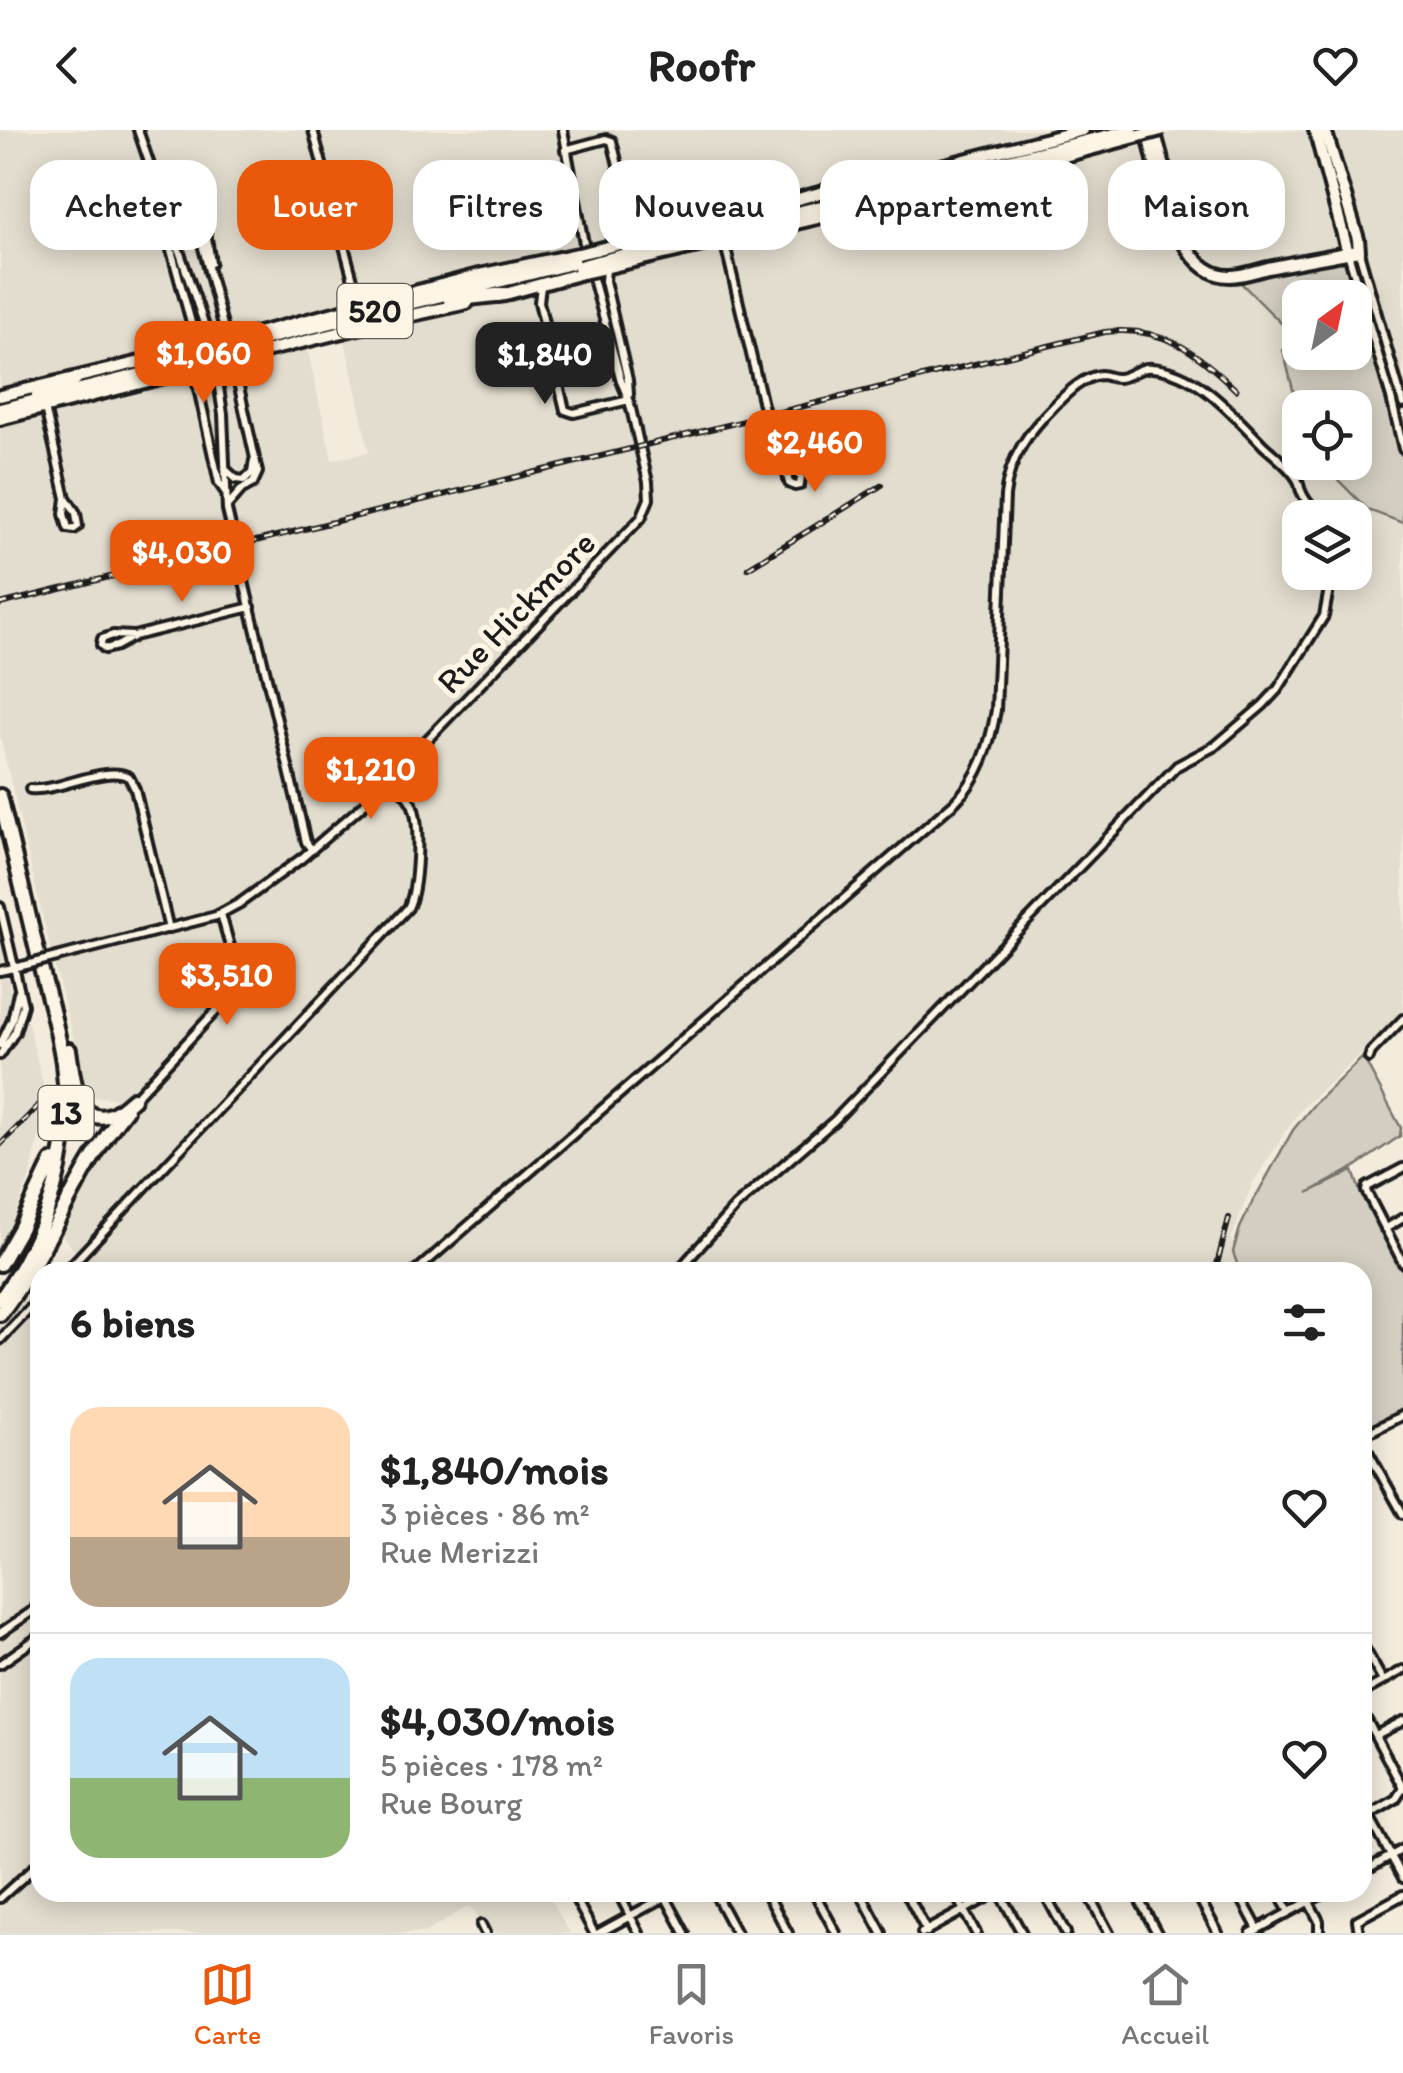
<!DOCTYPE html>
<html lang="fr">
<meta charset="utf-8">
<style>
:root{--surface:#fff;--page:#f6f6f6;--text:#222;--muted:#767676;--line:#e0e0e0;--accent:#ea580c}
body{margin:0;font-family:Itim,sans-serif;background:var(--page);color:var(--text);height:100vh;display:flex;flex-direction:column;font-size:38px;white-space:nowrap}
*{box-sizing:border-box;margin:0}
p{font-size:32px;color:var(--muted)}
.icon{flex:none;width:55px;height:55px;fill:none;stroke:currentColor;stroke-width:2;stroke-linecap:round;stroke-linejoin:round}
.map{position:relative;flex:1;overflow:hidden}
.sheet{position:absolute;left:30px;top:1132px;width:1342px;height:640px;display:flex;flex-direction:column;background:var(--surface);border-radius:30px;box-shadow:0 5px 25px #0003}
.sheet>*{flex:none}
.hud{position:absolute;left:30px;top:30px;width:1345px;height:90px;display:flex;gap:20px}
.needle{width:65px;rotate:33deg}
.buttons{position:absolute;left:1282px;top:150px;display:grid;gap:20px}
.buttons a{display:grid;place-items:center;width:90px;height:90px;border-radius:20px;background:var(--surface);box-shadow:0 5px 25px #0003;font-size:50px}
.price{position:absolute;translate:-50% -85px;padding:0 22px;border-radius:20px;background:var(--accent);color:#fff;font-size:32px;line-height:65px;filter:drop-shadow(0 2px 5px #0008)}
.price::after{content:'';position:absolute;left:50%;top:60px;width:30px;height:22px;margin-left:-15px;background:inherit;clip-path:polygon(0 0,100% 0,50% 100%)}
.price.active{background:#222;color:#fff}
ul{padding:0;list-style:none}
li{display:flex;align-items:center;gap:30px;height:250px;padding:0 40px}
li+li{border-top:2px solid var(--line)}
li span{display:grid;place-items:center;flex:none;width:280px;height:200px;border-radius:30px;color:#555}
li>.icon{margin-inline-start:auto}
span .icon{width:120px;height:120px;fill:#fffc;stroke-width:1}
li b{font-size:42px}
h2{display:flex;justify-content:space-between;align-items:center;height:120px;padding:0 40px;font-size:42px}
.pill{padding:0 35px;border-radius:30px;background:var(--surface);box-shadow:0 5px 25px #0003;font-size:35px;line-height:90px}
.pill.active{background:var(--accent);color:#fff}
header{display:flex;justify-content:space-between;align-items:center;height:130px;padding:0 40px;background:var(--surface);font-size:45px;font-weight:700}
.dock{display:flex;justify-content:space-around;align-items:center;height:140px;border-top:2px solid var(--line);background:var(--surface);font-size:28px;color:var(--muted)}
.dock a{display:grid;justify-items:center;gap:5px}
.dock .active{color:var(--accent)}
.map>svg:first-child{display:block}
.built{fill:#e3ddcf;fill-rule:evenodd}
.green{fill:#d3cec1;stroke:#78756e;stroke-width:2.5;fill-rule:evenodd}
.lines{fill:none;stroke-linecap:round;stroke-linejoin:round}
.minor-casing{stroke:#1c1c1c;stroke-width:14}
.major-casing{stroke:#1c1c1c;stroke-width:18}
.highway-casing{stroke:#1c1c1c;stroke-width:20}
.minor{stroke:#fcf5e5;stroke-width:6}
.major{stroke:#fcf5e5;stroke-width:10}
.highway{stroke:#fcf5e5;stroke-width:12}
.rail-casing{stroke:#1c1c1c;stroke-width:6}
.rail{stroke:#fcf5e5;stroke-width:2.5;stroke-dasharray:8;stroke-linecap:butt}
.minor-bridge-casing{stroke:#1c1c1c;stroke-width:14;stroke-linecap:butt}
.major-bridge-casing{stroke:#1c1c1c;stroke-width:18;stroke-linecap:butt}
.highway-bridge-casing{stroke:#1c1c1c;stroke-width:20;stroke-linecap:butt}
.minor-bridge{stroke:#fcf5e5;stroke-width:6}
.major-bridge{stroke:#fcf5e5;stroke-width:10}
.highway-bridge{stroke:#fcf5e5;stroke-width:12}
.labels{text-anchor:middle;stroke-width:10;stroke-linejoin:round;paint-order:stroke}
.shield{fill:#fcf5e5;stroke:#5f5d58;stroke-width:2.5}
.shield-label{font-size:32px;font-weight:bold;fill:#1c1c1c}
.street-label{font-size:35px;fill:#1c1c1c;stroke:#fcf5e5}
</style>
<header><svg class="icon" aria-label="back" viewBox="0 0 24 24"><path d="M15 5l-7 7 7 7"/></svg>Roofr<svg class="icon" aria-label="heart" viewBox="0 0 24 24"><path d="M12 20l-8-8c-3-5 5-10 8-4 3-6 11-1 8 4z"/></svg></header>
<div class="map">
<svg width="1403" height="1803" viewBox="0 0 1403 1803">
<rect width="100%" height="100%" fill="#f3ecdd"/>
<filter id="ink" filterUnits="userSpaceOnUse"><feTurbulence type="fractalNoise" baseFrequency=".01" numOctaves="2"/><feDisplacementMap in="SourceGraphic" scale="20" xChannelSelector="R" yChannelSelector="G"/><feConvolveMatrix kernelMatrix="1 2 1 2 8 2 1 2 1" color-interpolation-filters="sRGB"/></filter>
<g filter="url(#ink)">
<path class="built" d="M0,0h1050l-311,81 -166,37 -573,141z
M1181,0l222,1v258l-39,-146 -124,26 -1,13 52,47 9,79v54l34,1 69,50v498l-31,33 -72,66 -48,74 -20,53 4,35h-1178l62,-54 176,-195 -220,229 -16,-19 68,-114 -9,-20 -31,-3 -39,-152 -49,-208v-310l307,-79 25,113 37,-8 -25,-116 182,-42 4,1 21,-9 47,-9 118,-30 5,3 11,46 10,-4 -9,-47 5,-4 237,-55zM1300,388h55v54h-55z
M0,810l10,50 18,34 15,60 -3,48 -9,42 -22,55 -9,14z
M40,1158v604l507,1 23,40h-80l-3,-13 -8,-1 -10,-13 -45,27h-424v-610z"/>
<path class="green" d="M101,62l10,37 -27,8 -10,-38z
M1334,130l12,4 43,145 4,20 10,28v66l-35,-13 -47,-47 34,-1v-54h-55v9l-17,-67 3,-2v-6l4,-7 -1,-4 -47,-47v-7zM1300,168h55v54h-55z
M1363,927l38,71 -1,8 -45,31 -47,26 45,-22 8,23 42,77v137l-40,22 -1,-158h-122l-7,-20 7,-24 10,-21 43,-77 22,-27z"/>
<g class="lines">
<defs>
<path id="minor" d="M138,0l72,211
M313,0l47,176
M563,0l22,119
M565,20l41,-11 6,2 21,84 -3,17
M165,85l1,17 29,105 -2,10
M171,96l22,-5 9,4 4,7 5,31
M724,110l48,203 12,19 5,21 6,3 5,-1 1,-8 -17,-15
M177,113l4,-9 5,-4h8l6,6 27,105
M1359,122l44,152
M1348,123l43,145 12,51
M606,139l-1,12 23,99 1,14
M541,156l-2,16 26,108 9,3 55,-13
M216,238l7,46 4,96 79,332 6,8
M194,240l25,113 7,10
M45,278l21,90 -2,16 4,14 6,1
M225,339l11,10 8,1 8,-7 2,-13
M67,369l9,14 2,13 -4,3
M228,375l14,-16 11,-6 5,-11 -25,-112
M101,515l1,-6 11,-4 21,1 117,-29
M101,515l4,4 12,-3 16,-9
M30,659c29,3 75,-25 99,-12l6,12 34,140
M0,777l23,98 -8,27 -15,23
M49,829l167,-43 24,-13 62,-45 67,-58 272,-282 8,-19 -1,-17 -19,-82 -8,-19 -29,-106
M0,841l26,-6
M0,915l12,-25 6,-27
M1369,928l2,-6 32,-33
M134,969l103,-111 1,-13 -17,-61
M1403,1038l-36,19 -1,4 37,72
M1385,1099l18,-11
M65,1142l343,-364c10,-19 13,-85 4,-104 -5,-10 -14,-18 -22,-25
M415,1142l540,-470c25,-25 35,-57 41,-92l9,-214c4,-39 24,-65 51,-92 11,-11 28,-28 45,-29 5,0 10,3 15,3 13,1 22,-12 36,-10 47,4 81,47 112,78 11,10 25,20 33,33 4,7 1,7 5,14 4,10 13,17 19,25
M677,1142l59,-66 99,-86 342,-354 38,-20 48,-41 15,-16 46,-73 8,-44
M0,1210l40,-42
M1362,1306l41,-21
M1362,1311l41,73
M0,1503l34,-23 6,-9
M1362,1514l21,37
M0,1534l40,-28
M1362,1563l41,-23
M1362,1581l41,77 -7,11 -27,16
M1376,1605l27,-14
M1362,1673l41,75
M1362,1742l41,-23
M572,1762l22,41
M618,1762l21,41
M663,1762l22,41
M714,1762l22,41
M766,1762l22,41
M814,1762l22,41
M860,1762l22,41
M906,1762l21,40
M954,1762l22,41
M999,1762l23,41
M1044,1762l22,41
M1087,1762l22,41
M1135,1762l22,41
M1196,1762l22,41
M1238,1762l20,37
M1278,1762l11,20
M0,1768l40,-36
M1309,1772l10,19v12
M481,1795l4,8
M599,1803l75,-41
M922,1803l75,-41
M1251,1803l75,-41
M1359,1803l-2,-13 46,-25"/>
<path id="major" d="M1147,0c10,40 28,146 83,146 12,0 26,-5 38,-8 30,-6 61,-12 91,-17l-1,-12 -33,-109
M1154,0l21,77
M1315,0l33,123
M860,53l73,-15 150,-38
M595,120l153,-37 86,-24
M600,139l337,-79 202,-54
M498,166l84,-23
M220,213l259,-68 99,-21
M225,231l178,-44 64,-14
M0,266l202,-49
M0,289l207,-53"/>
<path id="highway" d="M827,61l59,-5
M598,132l536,-132
M450,170l55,-6
M222,219l357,-88
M38,265l37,-16
M0,280l205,-51
M0,666c13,54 26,108 39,163 8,34 19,69 24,104 11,84 -13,168 -63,237
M69,920c4,22 6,80 44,64 7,-3 14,-10 20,-15
M0,1134l20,-35 32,-68
M0,1184c50,-63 75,-142 126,-204"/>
</defs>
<use href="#minor" class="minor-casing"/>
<use href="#major" class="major-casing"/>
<use href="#highway" class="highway-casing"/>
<use href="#minor" class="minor"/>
<use href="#major" class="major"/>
<use href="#highway" class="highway"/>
<defs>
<path id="rail" d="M748,438l134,-83
M0,474l1105,-272c58,-7 92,20 131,58
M0,1015l43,-44
M1215,1142l14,-54"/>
</defs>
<use href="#rail" class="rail-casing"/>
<use href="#rail" class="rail"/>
<defs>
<path id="minor-bridge" d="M26,835l23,-6"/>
<path id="major-bridge" d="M1139,6l22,-6
M578,124l17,-4
M582,143l18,-4
M202,217l18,-4
M207,236l18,-5"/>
<path id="highway-bridge" d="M580,137l18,-5
M204,224l18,-5"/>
</defs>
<use href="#minor-bridge" class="minor-bridge-casing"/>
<use href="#major-bridge" class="major-bridge-casing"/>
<use href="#highway-bridge" class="highway-bridge-casing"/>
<use href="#minor-bridge" class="minor-bridge"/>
<use href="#major-bridge" class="major-bridge"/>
<use href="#highway-bridge" class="highway-bridge"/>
</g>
</g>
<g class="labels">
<g class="shield">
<rect x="337.5" y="154" width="75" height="54" rx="8"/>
<rect x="38.5" y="956" width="55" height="54" rx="8"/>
</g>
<g class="shield-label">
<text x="375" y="192">520</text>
<text x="66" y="994">13</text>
</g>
<g class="street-label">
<text transform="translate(516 482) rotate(-46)" y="12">Rue Hickmore</text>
</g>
</g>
</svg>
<div class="buttons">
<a><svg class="needle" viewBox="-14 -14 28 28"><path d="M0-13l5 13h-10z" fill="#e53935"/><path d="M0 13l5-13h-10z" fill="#767676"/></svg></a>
<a><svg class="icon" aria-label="locate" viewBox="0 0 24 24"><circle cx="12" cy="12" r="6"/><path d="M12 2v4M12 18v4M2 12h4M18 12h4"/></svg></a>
<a><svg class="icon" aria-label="layers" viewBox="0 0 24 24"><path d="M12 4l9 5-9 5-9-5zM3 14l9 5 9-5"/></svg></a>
</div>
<b class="price" style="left:204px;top:276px">$1,060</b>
<b class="price active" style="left:545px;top:277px">$1,840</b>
<b class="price" style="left:815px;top:365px">$2,460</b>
<b class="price" style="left:182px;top:475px">$4,030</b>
<b class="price" style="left:371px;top:692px">$1,210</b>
<b class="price" style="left:227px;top:898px">$3,510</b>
<div class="hud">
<a class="pill">Acheter</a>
<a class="pill active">Louer</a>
<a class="pill">Filtres</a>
<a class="pill">Nouveau</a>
<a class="pill">Appartement</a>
<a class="pill">Maison</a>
</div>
<section class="sheet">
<h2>6 biens<svg class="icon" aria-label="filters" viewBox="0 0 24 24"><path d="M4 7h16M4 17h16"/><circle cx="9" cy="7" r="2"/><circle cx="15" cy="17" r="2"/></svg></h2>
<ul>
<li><span style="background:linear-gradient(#ffd9b3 65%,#b9a48a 0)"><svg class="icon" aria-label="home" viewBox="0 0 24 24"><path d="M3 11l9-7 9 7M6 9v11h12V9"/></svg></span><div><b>$1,840/mois</b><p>3 pièces · 86 m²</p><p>Rue Merizzi</p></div><svg class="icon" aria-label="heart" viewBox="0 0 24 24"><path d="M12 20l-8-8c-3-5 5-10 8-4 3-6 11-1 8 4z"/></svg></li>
<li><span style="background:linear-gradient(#bfe0f5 60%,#8fb573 0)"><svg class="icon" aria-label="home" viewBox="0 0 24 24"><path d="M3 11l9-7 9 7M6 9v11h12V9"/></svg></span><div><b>$4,030/mois</b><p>5 pièces · 178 m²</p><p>Rue Bourg</p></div><svg class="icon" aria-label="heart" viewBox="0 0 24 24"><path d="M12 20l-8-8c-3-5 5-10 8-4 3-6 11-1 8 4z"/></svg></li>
</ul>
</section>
</div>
<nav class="dock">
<a class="active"><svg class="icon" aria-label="map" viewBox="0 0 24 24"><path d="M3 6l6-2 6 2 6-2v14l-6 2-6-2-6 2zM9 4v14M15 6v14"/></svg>Carte</a>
<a><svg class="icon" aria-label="saved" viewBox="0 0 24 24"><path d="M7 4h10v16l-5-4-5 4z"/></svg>Favoris</a>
<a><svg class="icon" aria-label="home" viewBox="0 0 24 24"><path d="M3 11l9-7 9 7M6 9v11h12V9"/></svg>Accueil</a>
</nav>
